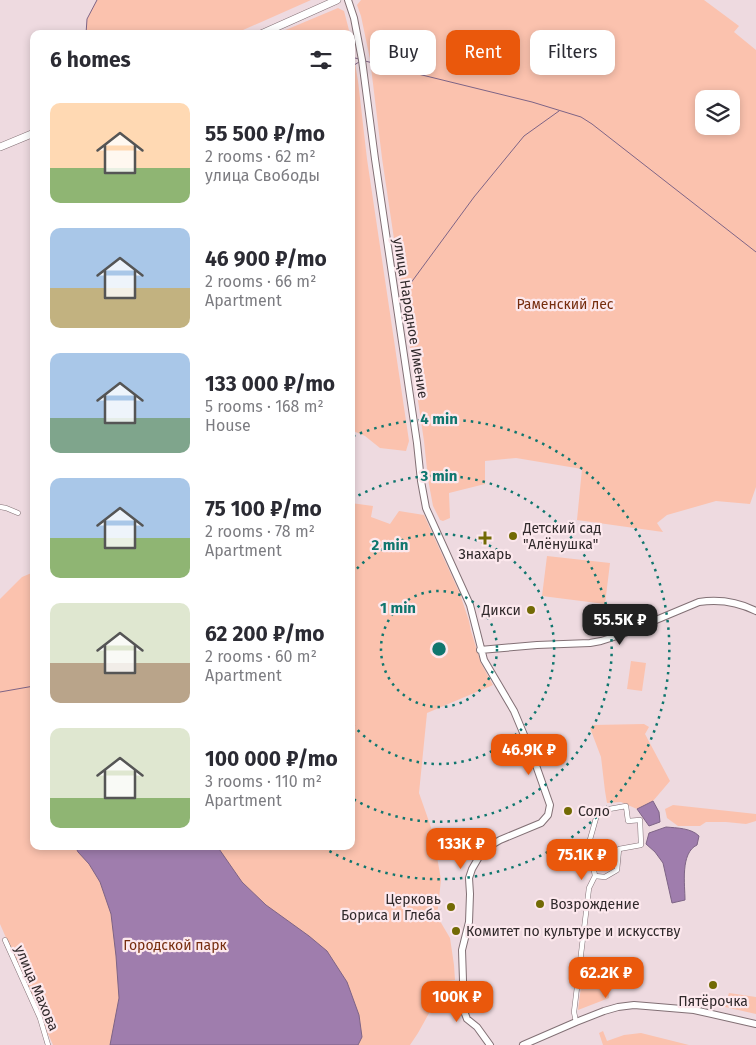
<!DOCTYPE html>
<meta charset="utf-8">
<style>
:root{--surface:#fff;--page:#f7f7f7;--text:#2b2b33;--muted:#7c7c81;--accent:#ea580c}
body{margin:0;font-family:"Fira Sans",sans-serif;background:var(--page);color:var(--text);height:100vh;display:flex;flex-direction:column;font-size:19px;white-space:nowrap}
*{box-sizing:border-box;margin:0}
p{font-size:16px;color:var(--muted)}
.icon{flex:none;width:28px;height:28px;fill:none;stroke:currentColor;stroke-width:2;stroke-linecap:round;stroke-linejoin:round}
.map{position:relative;flex:1;overflow:hidden}
.panel{position:absolute;left:30px;top:30px;width:325px;height:820px;display:flex;flex-direction:column;background:var(--surface);border-radius:10px;box-shadow:0 2px 8px #0003}
.panel>*{flex:none}
.guide{position:absolute;left:370px;top:30px;width:310px;height:45px;display:flex;gap:10px}
.tools{position:absolute;left:695px;top:90px;display:grid;gap:10px}
.tools a{display:grid;place-items:center;width:45px;height:45px;border-radius:10px;background:var(--surface);box-shadow:0 2px 8px #0003;font-size:25px}
.price{position:absolute;translate:-50% -42px;padding:0 11px;border-radius:10px;background:var(--accent);color:#fff;font-size:16px;line-height:32px;filter:drop-shadow(0 1px 2px #0008)}
.price::after{content:'';position:absolute;left:50%;top:30px;width:15px;height:11px;margin-left:-8px;background:inherit;clip-path:polygon(0 0,100% 0,50% 100%)}
.price.active{background:#222;color:#fff}
ul{padding:0;list-style:none}
li{display:flex;align-items:center;gap:15px;height:125px;padding:0 20px}
li span{display:grid;place-items:center;flex:none;width:140px;height:100px;border-radius:10px;color:#555}
li>.icon{margin-inline-start:auto}
span .icon{width:60px;height:60px;fill:#fffc;stroke-width:1}
li b{font-size:21px}
h2{display:flex;justify-content:space-between;align-items:center;height:60px;padding:0 20px;font-size:21px}
.tag{padding:0 18px;border-radius:10px;background:var(--surface);box-shadow:0 2px 8px #0003;font-size:18px;line-height:45px}
.tag.active{background:var(--accent);color:#fff}
.map>svg:first-child{display:block}
.green{fill:#fbc2ae;fill-rule:evenodd}
.water{fill:#9f7dad;stroke:#7e6486}
.lines{fill:none;stroke-linecap:round;stroke-linejoin:round}
.stream{stroke:#7e6486;stroke-width:1}
.street-casing{stroke:#827075;stroke-width:5.5}
.secondary-casing{stroke:#827075;stroke-width:8}
.primary-casing{stroke:#827075;stroke-width:8}
.street{stroke:#fff;stroke-width:4.5}
.secondary{stroke:#fff;stroke-width:6}
.primary{stroke:#fff;stroke-width:7}
.ring{fill:none;stroke:#0f766e;stroke-width:2.5;stroke-dasharray:2.5 5}
.poi-dot{fill:#726a04;stroke:#fce8ed;stroke-width:2}
.labels{text-anchor:middle;stroke-width:4.5;stroke-linejoin:round;paint-order:stroke}
.park-label{font-size:14px;fill:#762d0e;stroke:#fce8ed}
.street-label{font-size:14px;fill:#30292b;stroke:#fce8ed}
.poi-label{font-size:14px;fill:#30292b;stroke:#fce8ed;text-anchor:start}
.centre{fill:#0f766e;stroke:#fce8ed;stroke-width:2.5}
.ring-label{font-size:15px;text-anchor:middle;font-weight:bold;fill:#0f766e;stroke:#fce8ed;stroke-width:4.5;stroke-linejoin:round;paint-order:stroke}
</style>
<div class="map">
<svg width="756" height="1045" viewBox="0 0 756 1045">
<rect width="100%" height="100%" fill="#eedae0"/>
<path class="green" d="M97,0h214l-77,34h-148l1,-15z
M361,0h343l35,26 -5,6 22,18v437l-6,17 -34,-3 -49,14 -10,8 6,9 -86,-12 5,-51 -66,-11 -31,3v23l-36,9 1,25 -7,3 -3,-1 -7,-14 -5,-27 -4,-38 -42,-283 -12,-99 -9,-43 -4,-11zM704,99h27v27h-27z
M338,8l6,3 6,23h-74z
M351,39l7,42 9,78 42,282 -3,10 -26,-3 -15,-12 -14,-6z
M351,503l22,3 -2,11 19,7 9,-13 25,4 36,79 9,27 2,10 10,32 12,22 -66,28 -8,80 14,40 8,47 -4,36 13,22 4,27 1,15 -8,1 -29,52 -8,12h-357l-53,-121v-325l22,-22 12,-5v274h317z
M547,556l63,7 -5,41 -63,-8z
M631,661l15,2 -4,28 -15,-2z
M644,724l5,3 -4,7 25,47 -17,20 -16,8 -16,-7 -14,1 -2,-12 -4,-34 -11,-29 3,-3z
M673,805l83,9v7l-10,3 -20,-2h-20l-6,4h-22l-11,-8 -2,-9z
M582,979l26,3 1,16 -31,12z
M729,993l27,4v17l-31,-7v-3z
M603,1031l4,10 17,-6 17,-2 48,12h-86l-4,-12z"/>
<path class="water" d="M653,801l6,11 1,10 -11,4 -12,-17z
M666,827c11,1 25,1 33,9l-2,9c-17,8 -12,40 -12,55l-13,3 -9,-40 -8,-11 -9,-8 3,-11z
M75,846h142l25,36 24,23 43,31 18,15 20,31 12,33 3,22 -4,8h-248l9,-47 -3,-42 -5,-42 -11,-32 -11,-18 -11,-12z"/>
<g class="lines">
<path class="stream" d="M86,34l1,-15 10,-19
M351,57l8,2
M365,61l167,41 49,15 11,7 164,128
M351,67l8,-5
M402,295l72,-98 50,-61 35,-25
M0,692l34,-6"/>
<defs>
<path id="street" d="M0,507l6,1 12,5
M5,940l35,78 8,27
M576,1022l-2,-10 15,-124 6,-12 10,1 12,-7 2,-21 22,-4 -1,-25 -12,1 -2,-15 -28,5 -9,32 6,33"/>
<path id="secondary" d="M348,0l6,18 8,42 13,99 42,284 4,38 5,27 44,97 14,55 30,51 18,43 18,51 -2,10 -7,8 -41,17 -17,10 -11,19 -3,9 1,16 -1,28 -7,28 2,61 3,8 10,8 13,18
M480,650l57,-5 53,-2 11,-2 19,-6 79,-33c20,-3 39,0 57,9
M523,1045l53,-23 28,-11 14,-4 16,-2 60,5 62,14"/>
<path id="primary" d="M261,34l76,-34
M0,147l34,-14"/>
</defs>
<use href="#street" class="street-casing"/>
<use href="#secondary" class="secondary-casing"/>
<use href="#primary" class="primary-casing"/>
<use href="#street" class="street"/>
<use href="#secondary" class="secondary"/>
<use href="#primary" class="primary"/>
</g>
<g class="ring">
<circle cx="439" cy="649" r="58"/>
<path d="M352 574A115 115 0 1 1 352 724"/>
<path d="M352 499A173 173 0 1 1 353 799"/>
<path d="M353 436A230 230 0 1 1 322 847"/>
</g>
<g class="poi-dot">
<circle cx="513" cy="536" r="5"/>
<path d="M482.5 530.5h5v5h5v5h-5v5h-5v-5h-5v-5h5z"/>
<circle cx="531" cy="610" r="5"/>
<circle cx="568" cy="811" r="5"/>
<circle cx="540" cy="904" r="5"/>
<circle cx="451" cy="907" r="5"/>
<circle cx="456" cy="931" r="5"/>
<circle cx="713" cy="985" r="5"/>
</g>
<g class="labels">
<g class="park-label">
<text x="565" y="309">Раменский лес</text>
<text x="175" y="950">Городской парк</text>
</g>
<g class="street-label">
<text transform="translate(411 318) rotate(81)" y="5">улица Народное Имение</text>
<text transform="translate(37 988) rotate(67)" y="5">улица Махова</text>
</g>
<g class="poi-label">
<text x="523" y="533">Детский сад<tspan x="523" dy="16">"Алёнушка"</tspan></text>
<text x="485" y="559" text-anchor="middle">Знахарь</text>
<text x="521" y="615" text-anchor="end">Дикси</text>
<text x="578" y="816">Соло</text>
<text x="441" y="904" text-anchor="end">Церковь<tspan x="441" dy="16">Бориса и Глеба</tspan></text>
<text x="550" y="909">Возрождение</text>
<text x="466" y="936">Комитет по культуре и искусству</text>
<text x="713" y="1006" text-anchor="middle">Пятёрочка</text>
</g>
</g>
<circle cx="439" cy="649" r="8" class="centre"/>
<g class="ring-label">
<text x="439" y="424">4 min</text>
<text x="439" y="481">3 min</text>
<text x="390" y="550">2 min</text>
<text x="398" y="613">1 min</text>
</g>
</svg>
<div class="tools">
<a><svg class="icon" aria-label="layers" viewBox="0 0 24 24"><path d="M12 4l9 5-9 5-9-5zM3 14l9 5 9-5"/></svg></a>
</div>
<b class="price active" style="left:620px;top:646px">55.5K ₽</b>
<b class="price" style="left:529px;top:776px">46.9K ₽</b>
<b class="price" style="left:461px;top:870px">133K ₽</b>
<b class="price" style="left:582px;top:881px">75.1K ₽</b>
<b class="price" style="left:606px;top:999px">62.2K ₽</b>
<b class="price" style="left:457px;top:1023px">100K ₽</b>
<div class="guide">
<a class="tag">Buy</a>
<a class="tag active">Rent</a>
<a class="tag">Filters</a>
</div>
<section class="panel">
<h2>6 homes<svg class="icon" aria-label="filters" viewBox="0 0 24 24"><path d="M4 7h16M4 17h16"/><circle cx="9" cy="7" r="2"/><circle cx="15" cy="17" r="2"/></svg></h2>
<ul>
<li><span style="background:linear-gradient(#ffd9b3 65%,#8fb573 0)"><svg class="icon" aria-label="home" viewBox="0 0 24 24"><path d="M3 11l9-7 9 7M6 9v11h12V9"/></svg></span><div><b>55 500 ₽/mo</b><p>2 rooms · 62 m²</p><p>улица Свободы</p></div></li>
<li><span style="background:linear-gradient(#a9c7e8 60%,#c2b280 0)"><svg class="icon" aria-label="home" viewBox="0 0 24 24"><path d="M3 11l9-7 9 7M6 9v11h12V9"/></svg></span><div><b>46 900 ₽/mo</b><p>2 rooms · 66 m²</p><p>Apartment</p></div></li>
<li><span style="background:linear-gradient(#a9c7e8 65%,#7fa58c 0)"><svg class="icon" aria-label="home" viewBox="0 0 24 24"><path d="M3 11l9-7 9 7M6 9v11h12V9"/></svg></span><div><b>133 000 ₽/mo</b><p>5 rooms · 168 m²</p><p>House</p></div></li>
<li><span style="background:linear-gradient(#a9c7e8 60%,#8fb573 0)"><svg class="icon" aria-label="home" viewBox="0 0 24 24"><path d="M3 11l9-7 9 7M6 9v11h12V9"/></svg></span><div><b>75 100 ₽/mo</b><p>2 rooms · 78 m²</p><p>Apartment</p></div></li>
<li><span style="background:linear-gradient(#dfe7d0 60%,#b9a48a 0)"><svg class="icon" aria-label="home" viewBox="0 0 24 24"><path d="M3 11l9-7 9 7M6 9v11h12V9"/></svg></span><div><b>62 200 ₽/mo</b><p>2 rooms · 60 m²</p><p>Apartment</p></div></li>
<li><span style="background:linear-gradient(#dfe7d0 70%,#8fb573 0)"><svg class="icon" aria-label="home" viewBox="0 0 24 24"><path d="M3 11l9-7 9 7M6 9v11h12V9"/></svg></span><div><b>100 000 ₽/mo</b><p>3 rooms · 110 m²</p><p>Apartment</p></div></li>
</ul>
</section>
</div>
